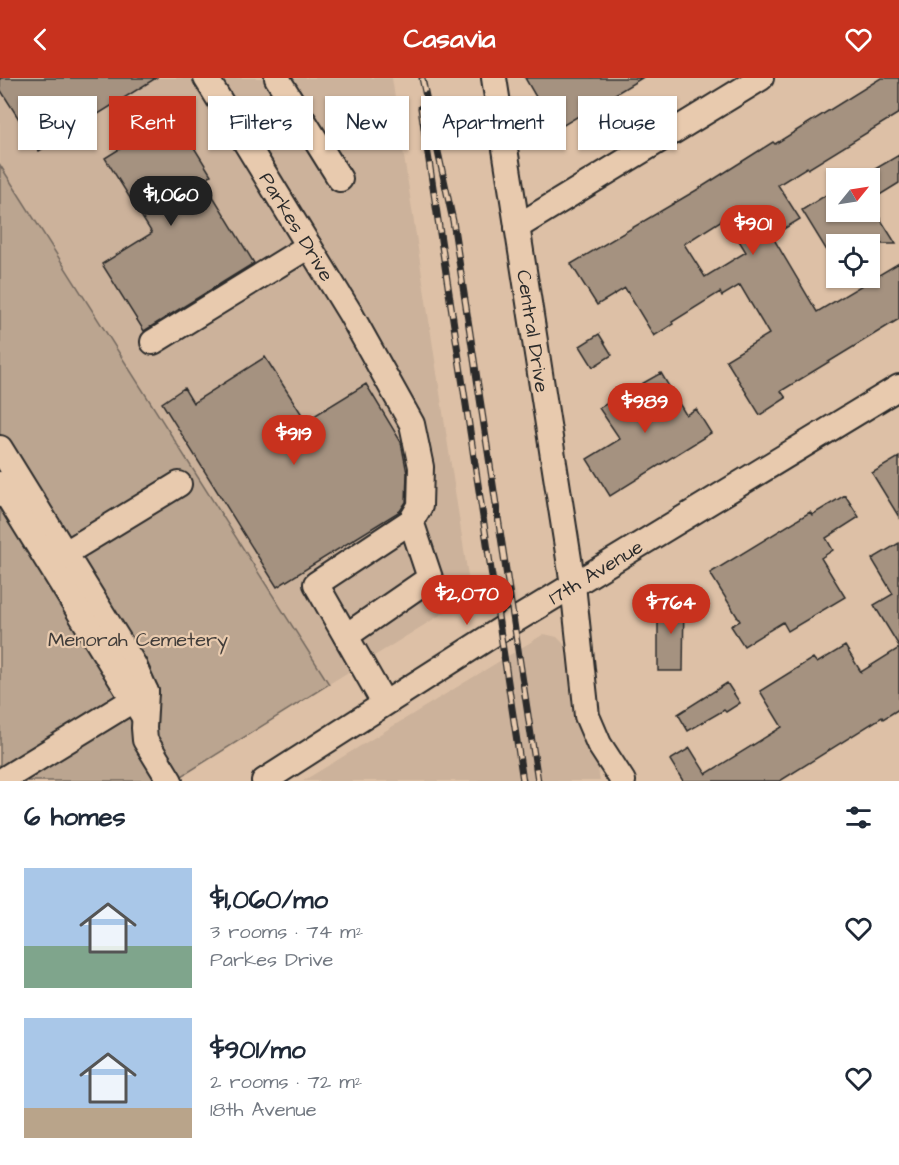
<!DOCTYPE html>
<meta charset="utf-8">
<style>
:root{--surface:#fff;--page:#f2f2f3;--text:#1f2937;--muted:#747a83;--accent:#c8321e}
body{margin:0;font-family:"Architects Daughter",sans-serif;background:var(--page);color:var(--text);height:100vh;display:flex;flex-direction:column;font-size:22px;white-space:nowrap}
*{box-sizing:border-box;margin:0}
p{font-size:20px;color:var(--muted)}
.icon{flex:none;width:33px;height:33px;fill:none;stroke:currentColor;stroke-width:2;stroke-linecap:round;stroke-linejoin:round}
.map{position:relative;height:703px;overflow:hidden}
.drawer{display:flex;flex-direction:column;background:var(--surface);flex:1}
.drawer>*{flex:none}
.top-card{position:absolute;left:18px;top:18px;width:864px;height:54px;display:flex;gap:12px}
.needle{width:39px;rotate:60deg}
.tools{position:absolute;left:826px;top:90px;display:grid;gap:12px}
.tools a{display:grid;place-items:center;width:54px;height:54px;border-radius:0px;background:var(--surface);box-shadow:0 2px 4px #0004;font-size:30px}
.price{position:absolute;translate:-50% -51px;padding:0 14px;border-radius:21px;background:var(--accent);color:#fff;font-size:20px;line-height:39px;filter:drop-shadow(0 2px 3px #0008)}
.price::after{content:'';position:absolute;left:50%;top:36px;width:18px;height:14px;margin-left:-9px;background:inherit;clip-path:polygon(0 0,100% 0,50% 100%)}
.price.selected{background:#222;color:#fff}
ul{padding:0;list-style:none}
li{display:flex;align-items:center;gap:18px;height:150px;padding:0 24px}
li span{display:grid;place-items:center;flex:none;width:168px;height:120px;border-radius:0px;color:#555}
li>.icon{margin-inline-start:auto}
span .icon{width:72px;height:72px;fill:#fffc;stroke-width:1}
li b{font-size:26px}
h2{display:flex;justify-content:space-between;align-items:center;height:72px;padding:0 24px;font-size:26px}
.chip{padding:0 21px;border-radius:0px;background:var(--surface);box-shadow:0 2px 4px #0004;font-size:21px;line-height:54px}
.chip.selected{background:var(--accent);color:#fff}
header{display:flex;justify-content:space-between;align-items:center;height:78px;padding:0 24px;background:var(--accent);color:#fff;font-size:27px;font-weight:800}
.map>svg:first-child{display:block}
.built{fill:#ccb29b}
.green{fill:#bba590;stroke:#73685e;stroke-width:1.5}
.building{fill:#a59280;stroke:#2b2b2b;stroke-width:1.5;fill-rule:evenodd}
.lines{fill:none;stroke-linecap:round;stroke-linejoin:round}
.minor-casing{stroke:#2b2b2b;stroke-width:28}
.minor{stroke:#e8caae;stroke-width:24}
.rail-casing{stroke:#2b2b2b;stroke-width:7}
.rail{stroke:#e8caae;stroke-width:4.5;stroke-dasharray:14;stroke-linecap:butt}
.labels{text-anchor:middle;stroke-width:4.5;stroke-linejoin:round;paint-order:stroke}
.street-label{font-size:20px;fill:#2b2b2b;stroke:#e8caae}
.park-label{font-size:20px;fill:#413d3a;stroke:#e8caae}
</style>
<header><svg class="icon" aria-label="back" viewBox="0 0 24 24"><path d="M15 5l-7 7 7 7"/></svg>Casavia<svg class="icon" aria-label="heart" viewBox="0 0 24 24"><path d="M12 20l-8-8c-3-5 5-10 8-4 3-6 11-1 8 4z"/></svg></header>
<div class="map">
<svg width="899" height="703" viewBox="0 0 899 703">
<rect width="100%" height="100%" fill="#ddc0a6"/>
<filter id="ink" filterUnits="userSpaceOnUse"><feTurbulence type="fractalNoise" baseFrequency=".0167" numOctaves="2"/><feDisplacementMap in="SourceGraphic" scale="12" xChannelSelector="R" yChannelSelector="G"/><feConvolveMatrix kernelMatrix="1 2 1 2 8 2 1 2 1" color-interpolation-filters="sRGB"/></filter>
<g filter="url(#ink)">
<path class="built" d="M0,0h392l79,518 -142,88 -329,-519z
M544,556l13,3 7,7 12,80 20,34 4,23h-297z"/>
<path class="green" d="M0,87l329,519 -155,97h-174z"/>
<path class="building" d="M0,0h156l-117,73 -39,-62z
M525,0h117l-90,54 -12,-21 3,-2z
M881,0h18v35l-91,56 -1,-2 -29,18 22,34 -28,17 45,76 82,-49v56l-118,72 5,7 -26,17 -34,-55 43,-26 -29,-49 -18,11 -2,-4 -48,30 1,2 -19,12 -29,-48 -28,17 -26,-41 129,-76 73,-46 2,2zM725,140l21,34 -41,25 -21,-33z
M174,37l37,60 -8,5 51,83 -110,68 -42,-67 50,-31 -47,-75z
M899,77v28l-29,18v-29z
M837,110v24h39l20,32h-59v23l-35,-57z
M599,256l13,21 -19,12 -13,-21z
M265,279l41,64 60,-37 35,58 6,31 -1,29 -6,9 -123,76 -115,-184 22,-15 9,15z
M661,295l25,42 10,-6 15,24 -101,63 -23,-37 33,-20 -21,-31z
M899,379v60l-27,-44z
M845,417l14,22 -33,21 7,12 -12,8 24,39 -57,34 -5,-9 -39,24 -13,-20 9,-5 -30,-48 100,-61 2,3z
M899,465v103l-25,-41 19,-11 -21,-35z
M658,522h26l-1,71h-25z
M845,568l16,26 38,-24v61l-16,10 -1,-2 -102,64h-97l-13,-21 20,-12 16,26 76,-47 -22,-36 53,-33 4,5z
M727,605l13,20 -14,9 -2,-2 -36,21 -10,-17z"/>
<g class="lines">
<defs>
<g id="minor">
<path id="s1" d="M206,0l144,235 62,111 9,43 -1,39 -9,15 -95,63 68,119"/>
<path d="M277,0l63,101"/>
<path id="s2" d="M494,0l79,507 14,131 12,28 24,37"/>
<path d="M517,149l244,-149"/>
<path d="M153,264l156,-96"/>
<path d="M0,370l134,217 12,27 -2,36 1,12 25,41"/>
<path d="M0,406l144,233"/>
<path d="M51,484l128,-78"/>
<path d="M346,558l84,-58 -19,-57"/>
<path d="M1,703l145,-89"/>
<path id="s3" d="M264,703l250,-160 385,-234"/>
</g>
</defs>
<use href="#minor" class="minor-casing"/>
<use href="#minor" class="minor"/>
<defs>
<path id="rail" d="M422,0l31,143 85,560
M421,30l102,673"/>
</defs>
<use href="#rail" class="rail-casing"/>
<use href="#rail" class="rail"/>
</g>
</g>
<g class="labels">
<g class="street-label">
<text dy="7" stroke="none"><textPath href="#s1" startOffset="174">Parkes Drive</textPath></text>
<text dy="7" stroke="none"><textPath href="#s2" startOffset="256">Central Drive</textPath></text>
<text dy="7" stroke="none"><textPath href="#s3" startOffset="392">17th Avenue</textPath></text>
</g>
<g class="park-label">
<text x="138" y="568">Menorah Cemetery</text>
</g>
</g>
</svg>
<div class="tools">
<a><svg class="needle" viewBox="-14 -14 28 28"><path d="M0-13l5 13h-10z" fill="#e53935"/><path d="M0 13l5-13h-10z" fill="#747a83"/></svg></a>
<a><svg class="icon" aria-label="locate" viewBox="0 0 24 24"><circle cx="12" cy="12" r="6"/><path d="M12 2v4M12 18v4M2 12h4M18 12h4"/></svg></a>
</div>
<b class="price selected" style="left:171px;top:149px">$1,060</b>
<b class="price" style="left:753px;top:178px">$901</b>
<b class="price" style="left:645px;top:356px">$989</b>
<b class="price" style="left:294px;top:388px">$919</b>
<b class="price" style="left:467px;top:548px">$2,070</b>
<b class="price" style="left:671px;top:557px">$764</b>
<div class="top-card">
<a class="chip">Buy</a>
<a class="chip selected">Rent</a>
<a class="chip">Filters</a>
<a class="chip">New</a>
<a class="chip">Apartment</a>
<a class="chip">House</a>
</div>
</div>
<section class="drawer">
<h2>6 homes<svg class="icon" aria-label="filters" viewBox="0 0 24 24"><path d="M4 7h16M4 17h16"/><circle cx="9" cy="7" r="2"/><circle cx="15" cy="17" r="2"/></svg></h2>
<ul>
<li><span style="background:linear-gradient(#a9c7e8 65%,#7fa58c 0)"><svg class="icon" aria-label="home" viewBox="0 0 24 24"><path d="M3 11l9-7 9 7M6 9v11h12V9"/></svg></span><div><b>$1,060/mo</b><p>3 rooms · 74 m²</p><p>Parkes Drive</p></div><svg class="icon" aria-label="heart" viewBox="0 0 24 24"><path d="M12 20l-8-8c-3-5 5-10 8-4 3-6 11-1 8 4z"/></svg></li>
<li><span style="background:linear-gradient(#a9c7e8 75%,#b9a48a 0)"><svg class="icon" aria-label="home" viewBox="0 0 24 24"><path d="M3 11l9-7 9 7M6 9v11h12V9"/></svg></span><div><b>$901/mo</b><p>2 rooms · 72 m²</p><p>18th Avenue</p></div><svg class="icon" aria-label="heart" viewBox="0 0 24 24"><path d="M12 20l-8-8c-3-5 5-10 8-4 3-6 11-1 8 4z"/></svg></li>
</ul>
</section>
